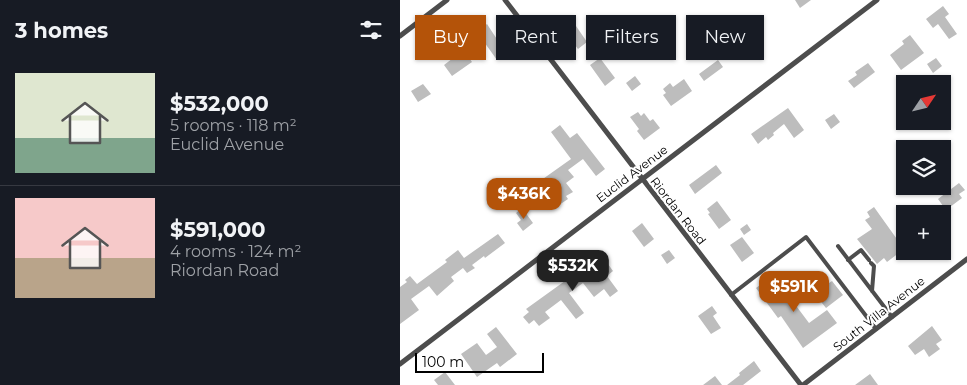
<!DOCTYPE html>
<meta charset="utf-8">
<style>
:root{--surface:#171b24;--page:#242831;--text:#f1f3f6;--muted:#9ea1a6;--line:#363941;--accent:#b45309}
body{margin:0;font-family:Montserrat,sans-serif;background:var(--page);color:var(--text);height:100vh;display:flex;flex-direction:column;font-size:19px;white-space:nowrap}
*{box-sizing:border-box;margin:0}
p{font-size:16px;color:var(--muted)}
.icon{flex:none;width:28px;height:28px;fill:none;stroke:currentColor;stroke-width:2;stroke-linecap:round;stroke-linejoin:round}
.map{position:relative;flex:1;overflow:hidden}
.sheet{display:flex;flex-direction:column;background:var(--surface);width:400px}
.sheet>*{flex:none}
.hud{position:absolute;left:15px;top:15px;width:475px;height:45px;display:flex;gap:10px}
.needle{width:32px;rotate:55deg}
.controls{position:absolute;left:496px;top:75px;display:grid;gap:10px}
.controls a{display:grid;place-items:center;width:55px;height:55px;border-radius:0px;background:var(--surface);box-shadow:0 1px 4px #0004;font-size:25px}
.scale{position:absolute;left:15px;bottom:12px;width:129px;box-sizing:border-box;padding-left:5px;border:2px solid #000;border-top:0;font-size:14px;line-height:18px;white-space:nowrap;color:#000;-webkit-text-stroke:4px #fff;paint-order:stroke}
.price{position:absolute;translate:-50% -42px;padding:0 11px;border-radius:10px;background:var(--accent);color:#fff;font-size:16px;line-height:32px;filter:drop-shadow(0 1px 2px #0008)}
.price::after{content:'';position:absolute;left:50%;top:30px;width:15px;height:11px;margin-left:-8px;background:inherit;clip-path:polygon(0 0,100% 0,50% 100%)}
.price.on{background:#222;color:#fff}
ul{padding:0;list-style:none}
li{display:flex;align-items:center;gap:15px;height:125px;padding:0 15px}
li+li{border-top:1px solid var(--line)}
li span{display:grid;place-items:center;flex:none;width:140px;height:100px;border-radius:0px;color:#555}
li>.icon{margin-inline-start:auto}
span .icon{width:60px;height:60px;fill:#fffc;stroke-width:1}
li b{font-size:21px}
h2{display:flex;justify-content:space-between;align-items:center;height:60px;padding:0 15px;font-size:21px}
.chip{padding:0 18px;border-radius:0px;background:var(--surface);box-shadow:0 1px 4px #0004;font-size:18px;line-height:45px}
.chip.on{background:var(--accent);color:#fff}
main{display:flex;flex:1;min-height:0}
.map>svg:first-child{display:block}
.building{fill:#bdbdbd}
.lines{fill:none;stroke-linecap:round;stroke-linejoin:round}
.lane{stroke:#4d4d4d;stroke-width:4}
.street{stroke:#4d4d4d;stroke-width:5}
.labels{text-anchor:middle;stroke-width:4;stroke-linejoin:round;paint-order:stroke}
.street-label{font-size:12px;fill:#000;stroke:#fff}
</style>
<main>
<section class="sheet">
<h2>3 homes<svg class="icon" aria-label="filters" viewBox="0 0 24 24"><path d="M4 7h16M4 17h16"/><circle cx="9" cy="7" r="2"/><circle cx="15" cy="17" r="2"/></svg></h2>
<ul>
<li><span style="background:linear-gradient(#dfe7d0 65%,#7fa58c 0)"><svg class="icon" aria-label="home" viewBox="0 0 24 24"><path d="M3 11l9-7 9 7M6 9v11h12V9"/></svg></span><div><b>$532,000</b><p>5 rooms · 118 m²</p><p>Euclid Avenue</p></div></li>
<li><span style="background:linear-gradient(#f6c9c9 60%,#b9a48a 0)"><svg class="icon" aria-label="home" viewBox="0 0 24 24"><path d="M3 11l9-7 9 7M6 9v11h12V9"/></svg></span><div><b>$591,000</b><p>4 rooms · 124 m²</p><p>Riordan Road</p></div></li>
</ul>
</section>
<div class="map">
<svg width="567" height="385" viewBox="0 0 567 385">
<rect width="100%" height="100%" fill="#fff"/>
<path class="building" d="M395,0h16l-11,8z
M543,6l6,8 -4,3 12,17 -8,5 -11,-15 -5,4 -7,-9z
M87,24l19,29 -9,7 -20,-28z
M176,26l11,16 -9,7 -12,-16z
M355,27l7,10 -20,15 -7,-10z
M510,35l14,18 -23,17 -11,-15 14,-11 -2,-3z
M199,36l5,7 -8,5 -5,-7z
M65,52l7,10 -20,14 -8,-11 13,-10 1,2z
M200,58l15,20 -10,8 -15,-21z
M536,58l6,8 -9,7 -6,-9z
M318,60l5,7 -19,14 -5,-7z
M468,63l7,9 -21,16 -6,-7 9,-6 -2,-3z
M235,76l6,8 -9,7 -6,-8z
M284,79l8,12 -21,15 -8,-11 3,-2 -3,-4 7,-6 3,4z
M23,84l8,10 -13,8 -7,-11z
M388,108l16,22 -10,8 -10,-14 -11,9 1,2 -6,5 -2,-3 -8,7 -7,-10z
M238,112l3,4 3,-3 6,8 3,-2 7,9 -16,12 -7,-9 2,-2 -9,-12z
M434,114l6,8 -9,7 -6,-9z
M160,125l10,13 7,-5 28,36 -9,7 -13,-17 -15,11 6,7 -8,6 7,9 -7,4 2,3 -9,6 -2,-2 -6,5 -8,-11 6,-4 -9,-12 31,-22 -20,-27z
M316,165l6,8 -27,21 -6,-9z
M559,183l6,7 -6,4 3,4 -16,12 -8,-11z
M317,201l14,19 -12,9 -11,-15 2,-1 -3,-4z
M474,207l30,42 -17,13 -3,-4 -7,6 -20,-25 15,-10 -7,-9 5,-3 -3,-5z
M122,208l11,15 -10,8 -6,-8 4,-3 -5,-7z
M242,223l12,16 -10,8 -12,-16z
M347,224l4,6 -7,5 -4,-6z
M98,234l7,9 -20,15 -1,-2 -12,9 3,3 -8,5 -4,-5 -12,9 3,4 -17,15 -8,-10 -18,13 8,11 -19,14v-37l7,-5 -2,-2 5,-4 7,8 30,-22 -2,-2 13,-10 6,8z
M342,237l12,16 -12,9 -12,-17z
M269,250l6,8 -8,6 -6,-9z
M203,257l10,14 -6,5 11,15 -8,6 -6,-8 -10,8 -11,-14 -14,10 15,20 -8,6 -15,-19 -16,12 5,6 -11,8 -5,-6 -5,4 -6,-7 6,-5 -3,-3 50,-36 2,2z
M373,275l36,48 18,-13 10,13 -34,25 -22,-32 -3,2 -22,-30z
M432,281l11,14 -17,13 -8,-10 11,-9 -3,-4z
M312,306l5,7 -4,3 8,12 -10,6 -13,-18z
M532,326l10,14 -6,4 4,5 -11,8 -5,-8 -9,6 -7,-9z
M96,327l21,27 -17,13 -3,-4 -20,14 -16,-23 16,-11 9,12 11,-8 -10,-13z
M354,361l7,10 -18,14h-16l13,-10 -1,-2z
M45,372l10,13h-17l-4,-5z
M470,374l8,11h-23z
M315,376l7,9h-19z"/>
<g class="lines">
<path class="lane" d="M438,246l54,71
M448,260l13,-10 8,10
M471,263l3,3 -2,25
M331,295l75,-58 70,92"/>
<path class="street" d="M105,0l296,385
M0,36l47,-36
M0,364l477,-364
M403,385l164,-126"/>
</g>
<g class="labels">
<g class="street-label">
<text transform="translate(232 174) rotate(-37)" y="4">Euclid Avenue</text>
<text transform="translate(278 211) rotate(52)" y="4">Riordan Road</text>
<text transform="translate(479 314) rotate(-38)" y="4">South Villa Avenue</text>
</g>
</g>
</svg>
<div class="controls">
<a><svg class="needle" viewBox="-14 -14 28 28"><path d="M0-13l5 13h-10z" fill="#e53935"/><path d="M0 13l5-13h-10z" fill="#9ea1a6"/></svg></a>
<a><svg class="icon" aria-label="layers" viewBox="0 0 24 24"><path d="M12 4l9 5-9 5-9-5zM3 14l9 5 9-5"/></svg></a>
<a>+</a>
</div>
<div class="scale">100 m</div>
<b class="price" style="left:124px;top:220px">$436K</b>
<b class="price on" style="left:173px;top:292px">$532K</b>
<b class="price" style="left:394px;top:313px">$591K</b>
<div class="hud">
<a class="chip on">Buy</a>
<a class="chip">Rent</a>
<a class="chip">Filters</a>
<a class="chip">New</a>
</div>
</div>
</main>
